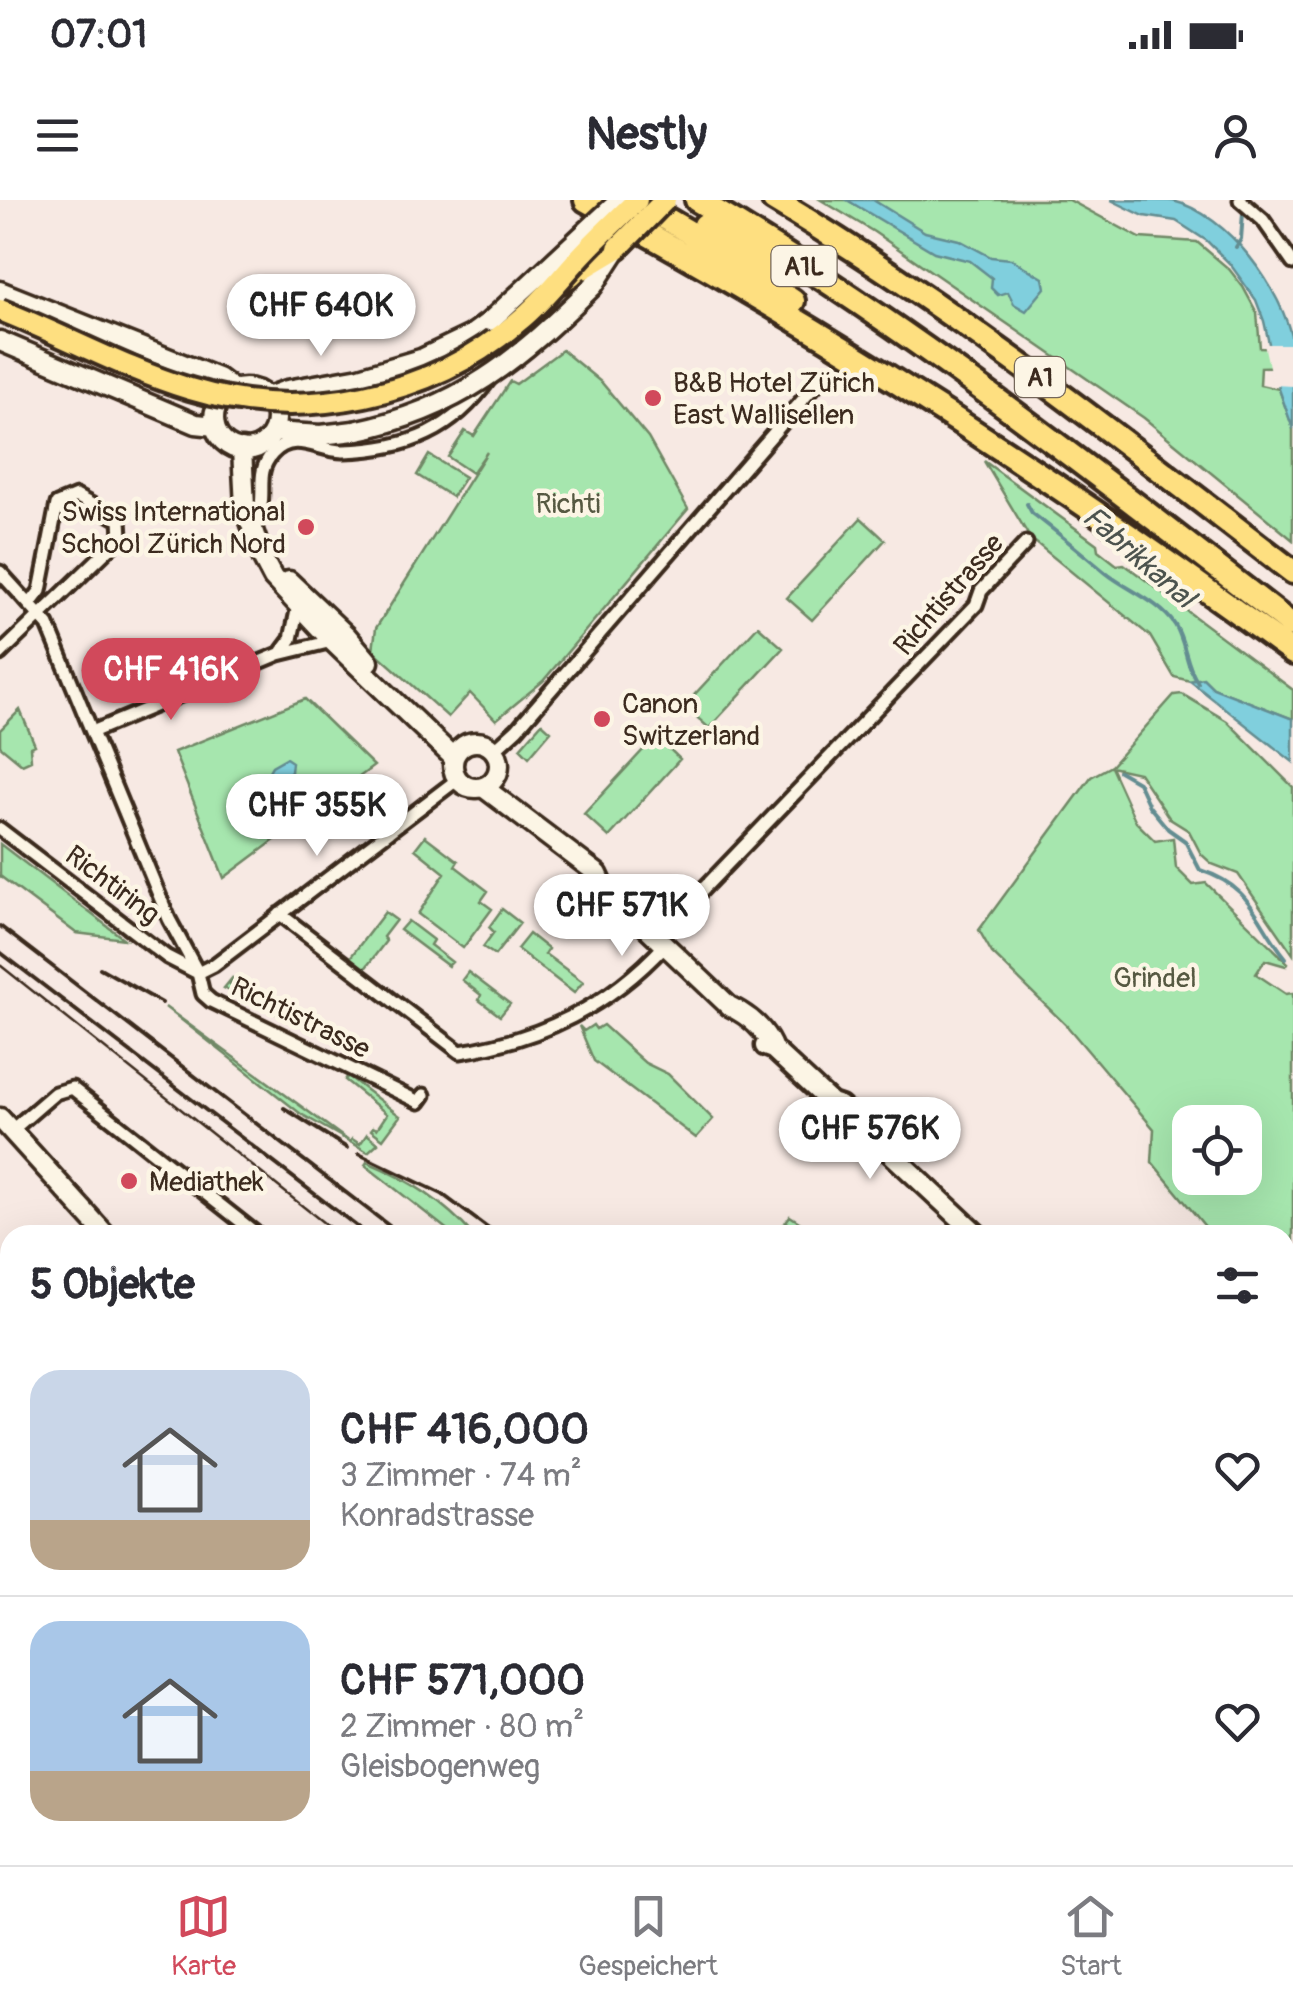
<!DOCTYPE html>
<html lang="de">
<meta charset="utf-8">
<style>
:root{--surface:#fff;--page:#f2f2f3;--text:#2b2b33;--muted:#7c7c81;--line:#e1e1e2;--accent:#d1495b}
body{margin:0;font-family:Pangolin,sans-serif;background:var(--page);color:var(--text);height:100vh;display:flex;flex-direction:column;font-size:38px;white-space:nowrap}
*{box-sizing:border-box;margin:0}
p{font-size:32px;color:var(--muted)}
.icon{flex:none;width:55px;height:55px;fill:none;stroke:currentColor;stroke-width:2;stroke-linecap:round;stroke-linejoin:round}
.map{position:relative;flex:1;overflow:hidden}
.side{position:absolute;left:0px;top:1025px;width:1295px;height:640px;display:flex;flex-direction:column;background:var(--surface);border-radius:30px 30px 0 0;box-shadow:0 10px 40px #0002}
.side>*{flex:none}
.buttons{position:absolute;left:1172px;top:905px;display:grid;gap:20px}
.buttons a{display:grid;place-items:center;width:90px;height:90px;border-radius:20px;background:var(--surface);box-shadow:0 10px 40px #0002;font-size:50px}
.price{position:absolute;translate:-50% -85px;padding:0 22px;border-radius:35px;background:#fff;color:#222;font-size:32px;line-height:65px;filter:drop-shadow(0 2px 5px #0008)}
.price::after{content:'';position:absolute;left:50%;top:60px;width:30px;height:22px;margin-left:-15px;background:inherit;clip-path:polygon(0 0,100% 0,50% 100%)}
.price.current{background:var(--accent);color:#fff}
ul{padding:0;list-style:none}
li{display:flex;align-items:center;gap:30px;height:250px;padding:0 30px}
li+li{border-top:2px solid var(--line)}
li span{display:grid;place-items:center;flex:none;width:280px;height:200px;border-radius:30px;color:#555}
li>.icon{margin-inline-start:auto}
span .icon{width:120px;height:120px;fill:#fffc;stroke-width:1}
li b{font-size:42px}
h2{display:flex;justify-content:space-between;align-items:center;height:120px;padding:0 30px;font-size:42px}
.status{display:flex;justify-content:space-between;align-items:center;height:70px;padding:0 50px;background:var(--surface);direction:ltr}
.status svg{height:28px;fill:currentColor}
header{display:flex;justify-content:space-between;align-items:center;height:130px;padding:0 30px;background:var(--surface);font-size:45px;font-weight:700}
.dock{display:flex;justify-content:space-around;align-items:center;height:140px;border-top:2px solid var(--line);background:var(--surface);font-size:28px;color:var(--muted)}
.dock a{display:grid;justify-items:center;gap:5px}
.dock .current{color:var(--accent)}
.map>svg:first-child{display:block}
.green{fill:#a6e6ae;stroke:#708866;stroke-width:2.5;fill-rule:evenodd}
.water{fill:#80cfdd;stroke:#648d91;stroke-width:2.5}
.pier{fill:#f7e9e3}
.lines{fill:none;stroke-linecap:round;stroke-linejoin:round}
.stream{stroke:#648d91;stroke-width:4}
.street-casing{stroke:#3b2a1e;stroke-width:19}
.secondary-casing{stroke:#3b2a1e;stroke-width:25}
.primary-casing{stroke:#3b2a1e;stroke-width:28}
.highway-casing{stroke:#3b2a1e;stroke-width:30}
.street{stroke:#fcf5e5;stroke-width:11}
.secondary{stroke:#fcf5e5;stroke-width:18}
.primary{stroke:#fedf80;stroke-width:20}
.highway{stroke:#fedf80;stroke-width:22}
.tram{stroke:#3b2a1e;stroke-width:2.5}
.rail{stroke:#3b2a1e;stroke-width:4}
.secondary-bridge-casing{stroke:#3b2a1e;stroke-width:25;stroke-linecap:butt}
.primary-bridge-casing{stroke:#3b2a1e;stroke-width:28;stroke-linecap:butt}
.secondary-bridge{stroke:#fcf5e5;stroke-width:18}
.primary-bridge{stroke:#fedf80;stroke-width:20}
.poi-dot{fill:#d1495b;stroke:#fcf5e5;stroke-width:4}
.labels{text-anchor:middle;stroke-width:9;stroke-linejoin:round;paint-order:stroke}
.shield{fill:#fcf5e5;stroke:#75675a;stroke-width:2.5}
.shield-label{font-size:25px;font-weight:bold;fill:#3b2a1e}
.poi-label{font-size:28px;fill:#3b2a1e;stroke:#fcf5e5;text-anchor:start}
.park-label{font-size:28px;fill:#565942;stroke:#fcf5e5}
.street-label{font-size:28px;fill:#3b2a1e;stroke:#fcf5e5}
.water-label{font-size:30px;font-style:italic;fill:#4c534e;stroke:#fcf5e5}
</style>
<div class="status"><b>07:01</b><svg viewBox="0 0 49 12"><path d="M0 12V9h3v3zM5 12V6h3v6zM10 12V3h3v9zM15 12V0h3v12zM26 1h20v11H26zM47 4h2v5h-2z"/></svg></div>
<header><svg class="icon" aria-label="menu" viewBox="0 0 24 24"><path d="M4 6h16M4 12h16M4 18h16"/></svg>Nestly<svg class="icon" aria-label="person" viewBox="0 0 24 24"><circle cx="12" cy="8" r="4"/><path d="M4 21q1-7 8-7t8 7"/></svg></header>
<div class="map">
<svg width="1293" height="1665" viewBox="0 0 1293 1665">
<rect width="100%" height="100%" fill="#f7e9e3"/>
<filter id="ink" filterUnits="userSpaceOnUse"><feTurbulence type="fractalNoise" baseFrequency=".01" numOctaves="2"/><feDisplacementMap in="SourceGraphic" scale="20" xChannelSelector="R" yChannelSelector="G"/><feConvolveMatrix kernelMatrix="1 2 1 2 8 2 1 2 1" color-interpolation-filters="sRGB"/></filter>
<g filter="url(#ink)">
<path class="green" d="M821,0h248l71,38 57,4 32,27 14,18 14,26 3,35 33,1v17l-32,1 -1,18 19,4 14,39v112l-149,-122 -270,-186z
M562,150l40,33 46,55 40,71 -145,172 -47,39 -26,-27 -22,24 -75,-67 3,-22 111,-176 -15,21 -24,-16 17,-26 9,5 36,-55 6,3z
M429,255l36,22 -13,20 -35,-22z
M984,261l113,83 1,6 19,15 7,-1 169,126v29l-80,-31 -10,-10 -13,3 -16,-4 -24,-41 -120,-98z
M861,318l24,22 -73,80 -25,-22z
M758,426l25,22 -74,80 -25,-22z
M1182,494l45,27 66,66v167l-55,-80 -26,-10 -11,-10 -12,-23 -19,-12 -31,-46 -28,-6 25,55 19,19 18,-3 3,30 17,17 13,-2 82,80 -2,3 -21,-6 -9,14 30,20 7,-1v506l-8,-5v-158l4,-5 -4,-4v-92h-73l-60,-73 2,-33 -87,-103 -75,-73 -13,-23 112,-153 20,-11 63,-71zM1245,922v56h-55v-56z
M305,499l69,67 -150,112 -50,-126z
M20,510l15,35 -5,2 1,13 -9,4 -22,-18v-16z
M542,523l9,8 -22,26 -9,-9z
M656,536l24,23 -71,78 -25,-23z
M425,636l33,25 -3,5 33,25 -7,10 11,8 -29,39 -45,-34 27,-41 -30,-24z
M0,644l124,95 -48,-6 -76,-57z
M502,709l18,14 -25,32 -12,-8 11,-15 -5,-5z
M385,712l11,8 -13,17 3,4 -22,29 -15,-11z
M408,721l25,19 -3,5 22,17 -4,4 -48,-36z
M529,734l19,15 -3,5 38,28 -9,11 -57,-44z
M468,772l42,32 -10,12 -21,-16 2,-5 -19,-15z
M233,777l-3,7 11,8 5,-7 10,8 -2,2h5l9,11 2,-2 13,9 -2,3 -57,-28z
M165,807l185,135 2,-3 8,5 7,-10 11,9 -10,9 -67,-38z
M593,825l3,4 7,-4 42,38 23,11 45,45 -17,19 -102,-77 -15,-35 5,5z
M348,876l52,40 -17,23 -12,-9 2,-3 4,2 10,-15 -42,-34z
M367,962c42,17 77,40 106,73h-19l-89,-70z
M790,1016l29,19h-43z"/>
<path class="water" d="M847,0h26l52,32 34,8 32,17 20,2 32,19 2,10 -19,23 -12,-7 -6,-12 -10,3 -7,-7 1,-10 -22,-17 -36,-9z
M1111,0c19,0 44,0 62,1 55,13 110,89 120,143 0,26 0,58 0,85l-14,-40 -15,-68 -8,-21 -26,-36 -23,-23 -31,-20 -32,-5z
M1203,478l10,10 80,31v43l-103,-81z
M286,558l6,4 -1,10 -13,11 -5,-2 -5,-8 4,-7z"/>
<path class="pier" d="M1264,144h29v42l-20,-1z"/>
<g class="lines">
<path class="stream" d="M1236,47l5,-8 2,-26
M1027,304l5,9c25,19 49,39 74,60 21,17 53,28 69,52 11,17 10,40 23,58
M1119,571l19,11 11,24 19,23 17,12 15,29c53,17 54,48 86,88"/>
<defs>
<path id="street" d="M1240,0l23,20 30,43
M507,155l30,-41
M253,327c2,-7 6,-15 8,-22 3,-19 -4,-34 11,-51 23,-25 47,-2 72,-3 65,-2 109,-20 146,-73
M0,372l48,53 121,294 29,54 5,21 8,7 208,101 5,-7
M282,451l9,-12 7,-33
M0,454l121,-117 -1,-17 -44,-24 -19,8 -17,87 -10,13
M92,532l187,-78 53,-13
M494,550l23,-21 302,-348
M0,629l167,128 31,16
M280,714l180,138c82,-13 149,-46 205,-107
M657,737l319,-332 5,-14 45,-48
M198,773l16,-8 244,-186
M11,931l44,-38 17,-5 186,147
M0,1130l10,12
M0,1303l10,15
M0,1483l10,-6
M1285,1599l8,-1
M134,1655l10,10
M327,1655l11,10
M488,1655l10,10
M711,1655l1,10
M886,1655l13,10
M1053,1655l14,10
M1200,1665l11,-10"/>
<path id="secondary" d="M593,86l24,-37
M0,91l218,87 16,12
M0,141l196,83 19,2
M214 219a31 31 0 1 1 62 0a31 31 0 1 1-62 0Z
M268,197l19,-7 73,-13 61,-18 50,-24 19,-14
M273,232l48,3 33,-4
M242,249l3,58 18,52 10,19 59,63 122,117
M289,381l58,55 22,26
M453 565a23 23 0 1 1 46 0a23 23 0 1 1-46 0Z
M483,587l115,87 6,13 125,119c19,9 36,23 44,43
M765,846l8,3 58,54 9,3 138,129
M0,918l106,117
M1285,1314l8,5
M552,1655l4,10"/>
<path id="primary" d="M561,82l57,-34"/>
<path id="highway" d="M586,0c247,134 481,286 707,453
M697,0c211,124 402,276 596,426
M774,0c184,110 350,242 519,372
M639,3l67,39 87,59
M705,25l64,35"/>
</defs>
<use href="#street" class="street-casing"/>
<use href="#secondary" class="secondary-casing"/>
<use href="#primary" class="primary-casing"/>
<use href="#highway" class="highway-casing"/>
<use href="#street" class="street"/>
<use href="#secondary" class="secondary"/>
<use href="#primary" class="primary"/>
<use href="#highway" class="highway"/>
<path class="tram" d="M0,765l339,270
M1285,1552l8,2"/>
<path class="rail" d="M0,726l401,309
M0,752l368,283
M100,768l62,35
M284,908l63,40
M359,954l83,40 55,41
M1285,1533l8,3"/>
<defs>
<path id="secondary-bridge" d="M490,121l130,-121
M354,231c105,-21 165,-72 239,-145"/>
<path id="primary-bridge" d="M618,48l47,-48
M0,110c64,25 124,59 190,79 112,34 242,8 330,-69 23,-19 38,-39 58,-61 18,-20 39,-39 59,-59"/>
</defs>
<use href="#secondary-bridge" class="secondary-bridge-casing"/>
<use href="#primary-bridge" class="primary-bridge-casing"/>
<use href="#secondary-bridge" class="secondary-bridge"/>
<use href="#primary-bridge" class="primary-bridge"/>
</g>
</g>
<g class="poi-dot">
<circle cx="653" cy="198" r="10"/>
<circle cx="306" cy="327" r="10"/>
<circle cx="602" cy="519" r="10"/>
<circle cx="129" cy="981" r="10"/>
</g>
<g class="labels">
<g class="shield">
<rect x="771.5" y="46" width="65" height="40" rx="8"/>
<rect x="1015" y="157" width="50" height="40" rx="8"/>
</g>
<g class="shield-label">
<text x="804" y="75">A1L</text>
<text x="1040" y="186">A1</text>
</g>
<g class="poi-label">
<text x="673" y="192">B&amp;B Hotel Zürich<tspan x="673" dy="32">East Wallisellen</tspan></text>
<text x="286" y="321" text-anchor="end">Swiss International<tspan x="286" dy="32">School Zürich Nord</tspan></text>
<text x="622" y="513">Canon<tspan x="622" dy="32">Switzerland</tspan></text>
<text x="149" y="991">Mediathek</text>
</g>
<g class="park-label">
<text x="568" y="313">Richti</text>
<text x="1155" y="787">Grindel</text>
</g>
<g class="street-label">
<text transform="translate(948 394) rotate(-49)" y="10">Richtistrasse</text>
<text transform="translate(113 684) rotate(37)" y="10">Richtiring</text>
<text transform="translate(301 817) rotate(26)" y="10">Richtistrasse</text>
</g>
<g class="water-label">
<text transform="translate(1139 357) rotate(41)" y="10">Fabrikkanal</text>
</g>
</g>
</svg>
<div class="buttons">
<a><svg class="icon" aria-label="locate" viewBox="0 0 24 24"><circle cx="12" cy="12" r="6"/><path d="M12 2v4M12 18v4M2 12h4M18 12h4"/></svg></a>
</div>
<b class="price" style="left:321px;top:159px">CHF 640K</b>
<b class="price current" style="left:171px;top:523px">CHF 416K</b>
<b class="price" style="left:317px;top:659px">CHF 355K</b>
<b class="price" style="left:622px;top:759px">CHF 571K</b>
<b class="price" style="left:870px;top:982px">CHF 576K</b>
<section class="side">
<h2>5 Objekte<svg class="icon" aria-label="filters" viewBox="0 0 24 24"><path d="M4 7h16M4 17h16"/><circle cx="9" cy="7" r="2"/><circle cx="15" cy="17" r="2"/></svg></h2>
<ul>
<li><span style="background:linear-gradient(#c9d6e8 75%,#b9a48a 0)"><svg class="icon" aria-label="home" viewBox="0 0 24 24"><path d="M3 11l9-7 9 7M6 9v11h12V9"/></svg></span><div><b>CHF 416,000</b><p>3 Zimmer · 74 m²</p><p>Konradstrasse</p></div><svg class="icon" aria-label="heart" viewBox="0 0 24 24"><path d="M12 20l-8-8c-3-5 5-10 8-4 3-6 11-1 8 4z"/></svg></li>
<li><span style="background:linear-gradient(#a9c7e8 75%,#b9a48a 0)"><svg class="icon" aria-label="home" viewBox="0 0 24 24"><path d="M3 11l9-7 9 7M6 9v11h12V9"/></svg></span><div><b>CHF 571,000</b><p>2 Zimmer · 80 m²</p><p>Gleisbogenweg</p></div><svg class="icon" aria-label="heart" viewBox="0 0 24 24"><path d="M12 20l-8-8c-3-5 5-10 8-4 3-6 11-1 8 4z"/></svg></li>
</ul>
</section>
</div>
<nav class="dock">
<a class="current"><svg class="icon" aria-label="map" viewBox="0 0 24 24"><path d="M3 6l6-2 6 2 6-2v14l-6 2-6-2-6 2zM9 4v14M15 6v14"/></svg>Karte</a>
<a><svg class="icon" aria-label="saved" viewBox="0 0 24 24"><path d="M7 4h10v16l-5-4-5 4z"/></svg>Gespeichert</a>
<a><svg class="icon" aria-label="home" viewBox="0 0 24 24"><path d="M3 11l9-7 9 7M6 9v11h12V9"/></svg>Start</a>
</nav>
